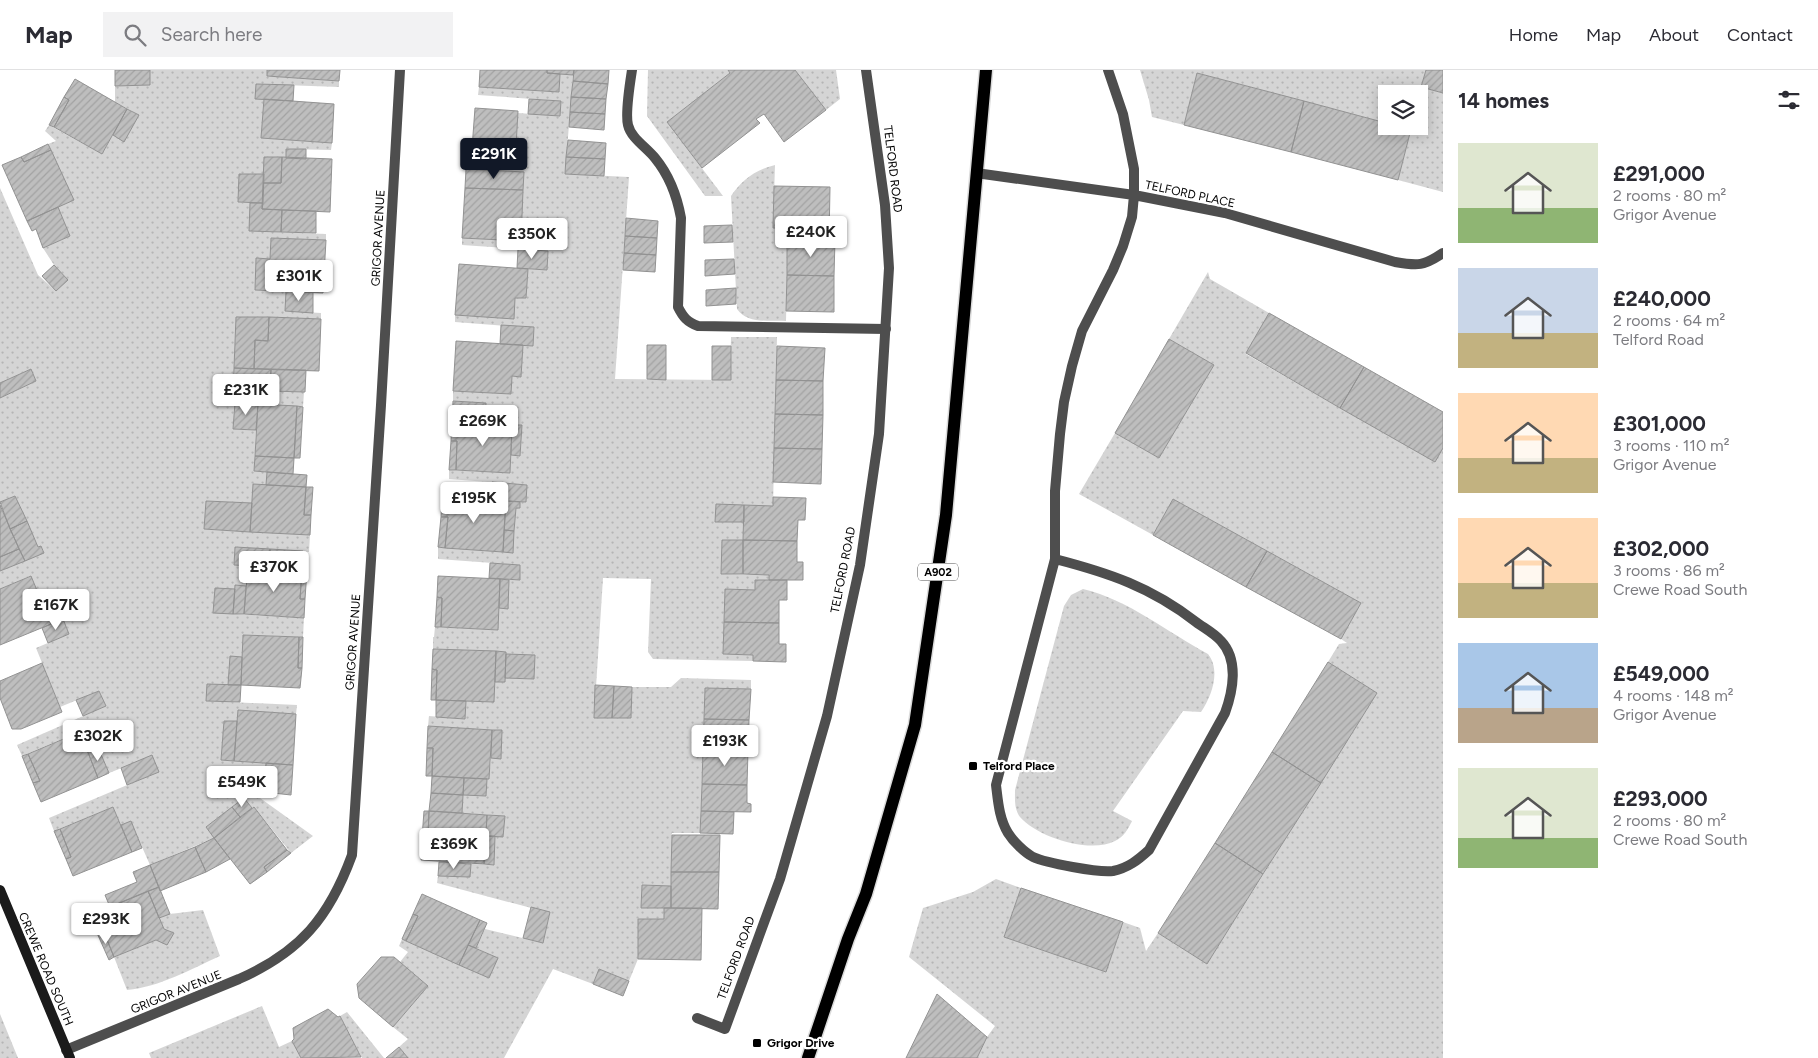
<!DOCTYPE html>
<meta charset="utf-8">
<style>
:root{--surface:#fff;--page:#f2f2f3;--text:#2b2b33;--muted:#7c7c81;--line:#e1e1e2;--accent:#111827}
body{margin:0;font-family:Figtree,sans-serif;background:var(--page);color:var(--text);height:100vh;display:flex;flex-direction:column;font-size:19px;white-space:nowrap}
*{box-sizing:border-box;margin:0}
p{font-size:16px;color:var(--muted)}
.icon{flex:none;width:28px;height:28px;fill:none;stroke:currentColor;stroke-width:2;stroke-linecap:round;stroke-linejoin:round}
.map{position:relative;flex:1;overflow:hidden}
.drawer{display:flex;flex-direction:column;background:var(--surface);width:375px}
.drawer>*{flex:none}
.fabs{position:absolute;left:1378px;top:15px;display:grid;gap:10px}
.fabs a{display:grid;place-items:center;width:50px;height:50px;border-radius:0px;background:var(--surface);box-shadow:0 2px 12px #0003;font-size:25px}
.price{position:absolute;translate:-50% -42px;padding:0 11px;border-radius:5px;background:#fff;color:#222;font-size:16px;line-height:32px;filter:drop-shadow(0 1px 2px #0008)}
.price::after{content:'';position:absolute;left:50%;top:30px;width:15px;height:11px;margin-left:-8px;background:inherit;clip-path:polygon(0 0,100% 0,50% 100%)}
.price.on{background:var(--accent);color:#fff}
ul{padding:0;list-style:none}
li{display:flex;align-items:center;gap:15px;height:125px;padding:0 15px}
li span{display:grid;place-items:center;flex:none;width:140px;height:100px;border-radius:0px;color:#555}
li>.icon{margin-inline-start:auto}
span .icon{width:60px;height:60px;fill:#fffc;stroke-width:1}
li b{font-size:21px}
h2{display:flex;justify-content:space-between;align-items:center;height:60px;padding:0 15px;font-size:21px}
header{display:flex;align-items:center;gap:30px;box-sizing:border-box;height:70px;padding:0 25px;background:var(--surface);border-bottom:1px solid var(--line)}
header strong{font-size:24px}
nav{display:flex;gap:28px;margin-inline-start:auto;font-size:18px}
.search{width:350px;height:45px;background:var(--page);display:flex;align-items:center;gap:12px;box-sizing:border-box;padding:0 18px;border-radius:0px;color:var(--muted);font-size:19px}
main{display:flex;flex:1;min-height:0}
.map>svg:first-child{display:block}
.grass{fill:url(#grass-dots)}
.building{fill:url(#building-hatch);stroke:#929292}
.lines{fill:none;stroke-linecap:round;stroke-linejoin:round}
.primary-casing{stroke:#dbdbdb;stroke-width:15}
.lane{stroke:#4e4e4e;stroke-width:10}
.street{stroke:#4e4e4e;stroke-width:10}
.secondary{stroke:#1b1b1b;stroke-width:10}
.primary{stroke:#000;stroke-width:12}
.poi-dot{fill:#000;stroke:#fff;stroke-width:2}
.labels{text-anchor:middle;stroke-width:4.5;stroke-linejoin:round;paint-order:stroke}
.shield{fill:#fff;stroke:#4c4c4c;stroke-width:1}
.shield-label{font-size:11px;font-weight:bold;fill:#000}
.street-label{font-size:12px;fill:#000;stroke:#fff}
.poi-label{font-size:12px;font-weight:bold;fill:#000;stroke:#fff;text-anchor:start}
</style>
<header>
<strong>Map</strong>
<div class="search"><svg class="icon" aria-label="search" viewBox="0 0 24 24"><circle cx="10" cy="10" r="6"/><path d="M15 15l6 6"/></svg>Search here</div>
<nav><a>Home</a><a>Map</a><a>About</a><a>Contact</a></nav>
</header>
<main>
<div class="map">
<svg width="1443" height="988" viewBox="0 0 1443 988">
<defs>
<pattern id="grass-dots" width="8" height="8" patternUnits="userSpaceOnUse" patternTransform="scale(1.25)"><rect width="8" height="8" fill="#d5d5d5"/><path d="M2 2h.1M6 6h.1" fill="none" stroke="#b5b5b5" stroke-width="1.8" stroke-linecap="round"/></pattern>
<pattern id="building-hatch" width="6" height="6" patternUnits="userSpaceOnUse" patternTransform="scale(1.25)"><rect width="6" height="6" fill="#bebebe"/><path d="M-1 1l2-2M0 6l6-6M5 7l2-2" fill="none" stroke="#a2a2a2"/></pattern>
</defs>
<rect width="100%" height="100%" fill="#fff"/>
<path class="grass" d="M150,0h117v6l72,5v6l-83,-3 8,15 -3,39 71,5 -1,7 -45,-1v9l-22,-1v17h-25l-1,28 12,1v28l76,3v6l-55,-2 -1,21 -14,-1 -1,32 31,1 -1,20 36,2v6l-85,-2 -3,72 71,3 -1,15 -68,-4 -2,26 23,1 -2,41 13,1 -1,13 -13,-1 -1,19 -46,-2 -2,28 106,6 -1,17 -74,-5 -1,18 14,1 -2,20 -11,-1 -2,29 71,4 -1,19 -60,-2 -1,22h-12l-2,28 -21,16 90,4 -1,9 -57,-4 -2,11h-13l-3,39 45,3 -2,29 -4,6 53,38 -22,17 -37,-46 -2,1 -8,-10 -38,29 8,11 -64,27 -19,-43 -10,3 -8,-18 -59,24 -5,-13 109,-46 -6,-16 -43,17 -12,-27 -10,4 -8,-18 -57,24 -5,-11 89,-39 -7,-15 -39,16 -24,-59 33,-14 -17,-41 -13,4 -9,-21 -30,13v-18l44,-19 -3,-6 -3,1 -23,-51 -15,6v-104l36,-17 -5,-12 -31,14v-195l38,87 18,16 12,-11 -14,-15 -11,-17 27,-12 -12,-29 15,-7 -25,-56 8,-3 -11,-10 4,-6 53,29 11,-19 11,6 15,-26 -24,-13v-16l35,-1z
M648,0h80l2,3 -63,49 56,74h-18l-58,-80z
M795,0h41l4,29 -14,11z
M1140,0h286l-5,17 22,6v99l-45,-12 13,-51 -11,-3h19v-32h-33v29l-189,-50 -13,52 -32,-8 -3,-17z
M560,4l13,1 -8,99 64,3 -14,202 115,1 1,-43h46l-4,169 -57,-1v17h28l-1,18h-21l-1,34 48,1v5h-14v10h-30l-2,64 30,1v6l-100,-2 -5,-7 3,-73 -48,-1 -9,140h37l1,-31h39l10,-9 70,2v9l-46,-1 -5,145h-28l-1,53 -29,-1 -1,23h23v11h-26v40l-9,22 -30,-12 -6,15 -40,-15 -49,89h-96l-9,-11 9,-8 -15,-12 35,-41 -28,-24 8,-10 -9,-6 3,-7 87,39 8,-20 -21,-10 9,-19 58,14 7,-30 -113,-30 1,-7 32,1 1,-13 23,1 1,-29 8,1 2,-21 -43,-3 1,-18 23,1 1,-17h2l2,-21h10l1,-27 -74,-5 1,-10 36,3 1,-18 28,1 1,-20 9,-1 1,-3 29,1 1,-24 -29,-1v-2l-73,-3v-12h1l1,-10 63,3 1,-22h9l1,-28h11v-15l-82,-6v-12l65,5 11,-21 2,-23h4v-6h6l1,-17 -78,-6v-9l61,3 1,-18 9,1 2,-30 -37,-2 1,-21 -33,-2v-10l58,3 1,-18 9,1 2,-32 10,1 1,-18 -79,-6v-7l60,-17h11l2,-29 19,1 1,-19 -86,-6v-7l62,-66 -53,-3v-7l43,2 4,-51 41,3 2,-15 -83,-6 1,-8 80,5z
M775,95l-2,63h15l-2,93c-18,-1 -39,3 -49,-12l-6,-113c11,-16 24,-26 44,-31z
M1208,202l2,7 59,34 -23,41 94,54 103,40v610h-466l10,-21 8,-11 -86,-69 14,-49 50,-16 23,-13 25,9 -17,49 102,35 17,-50 17,6 6,23 12,-18 49,31 170,-271 -49,-31 11,-18 8,-1 -6,-4 20,-36 -188,-104 -20,36 -74,-41 36,-61 44,25 55,-93 -45,-26z
M1083,519c46,11 84,43 125,65 13,16 4,42 -7,58l-18,-1 -70,100 19,10c-4,8 -8,16 -17,20 -25,13 -78,-4 -95,-24 -6,-8 -5,-18 -5,-27l49,-184 7,-11z
M203,840l17,46c-29,13 -60,31 -93,34l-13,-33 42,-17 11,4 7,-11 -10,-4 -5,-11 11,-4z
M262,936l17,41 13,-6 9,17h-150l-2,-5z
M347,942l37,46h-22l-22,-42z
M0,944l18,44h-18z"/>
<path class="building" d="M115,0h35v15l-35,1z
M267,0h73l-1,11 -72,-5z
M480,0h67v3l13,1 -1,18 -80,-5z
M547,0h27l-1,5 -26,-2z
M574,0h35l-1,14 -35,-3z
M728,0h67l31,40 -42,32 -20,-28 -8,5 4,4 -58,45 -35,-46 63,-49z
M1426,0h17v23l-22,-6z
M1197,3l107,28 -13,51 -107,-27z
M75,9l52,30 -25,45 -48,-27 15,-27 -5,-3z
M573,11l35,3 -2,15 -35,-2z
M256,14l38,1 -1,16 -38,-2z
M64,27l5,3 -15,27 -5,-2z
M571,27l35,2 -1,15 -35,-2z
M264,29l70,5 -2,39 -71,-5z
M529,29l32,2 -1,15 -32,-2z
M1304,31l82,22v3h14l11,3 -13,51 -107,-28z
M475,38l43,3 -3,53 -44,-2z
M127,39l12,6 -15,27 -11,-7z
M570,42l35,2 -1,16 -35,-3z
M568,70l38,3 -1,16 -39,-2z
M48,74l3,6 -27,12 -3,-5z
M286,79h20v10l-20,-1z
M51,80l23,50 -47,21 -25,-56 19,-8 3,5z
M264,87h18l-1,26h-18z
M282,87l50,2 -2,53 -68,-3 1,-26h18z
M566,87l39,2 -1,17 -39,-2z
M466,99l58,3 -1,18 -58,-2z
M239,104h25l-1,29 -25,-1z
M774,116l56,1 -1,53h-42l1,-12h-15z
M465,118l58,2 -2,51 -59,-3z
M250,133h13l-1,6 20,1 -1,22 -32,-1z
M58,137l12,29 -27,12 -7,-19 -4,2 -5,-10z
M282,140l34,1v22l-35,-1z
M626,148l32,3 -1,17 -32,-2z
M732,155l1,17 -29,1v-17z
M625,166l32,2 -1,17 -32,-2z
M271,168l55,2 -3,53 -68,-3 1,-32 14,1z
M787,170h48l-1,36 -47,-1z
M518,179l30,2 -1,19 -30,-2z
M624,183l32,2 -1,17 -32,-2z
M734,189l1,15 -30,2v-16z
M459,194l69,5 -2,29h-11l-1,21 -59,-4z
M54,195l14,15 -12,11 -14,-15z
M787,205l47,1v36l-48,-1z
M736,218v16l-30,2v-16z
M286,221l27,1v21l-28,-2z
M1269,243l95,54 -24,41 -94,-55z
M236,247h33l-1,24 -13,-1 -1,29 -20,-1z
M269,247l52,2 -2,52 -65,-2 1,-29 13,1z
M501,255l33,2 -1,19 -33,-2z
M1169,269l45,26 -55,93 -44,-25z
M456,271l67,4 -2,32 -9,-1 -1,18 -58,-3z
M647,275h19v35l-19,-1z
M712,276h19v34h-19z
M777,276l48,2 -2,33 -47,-1z
M1364,297l79,45v36l-8,14 -95,-54z
M234,298l37,1 -1,22 -37,-2z
M31,299l5,12 -36,17v-15z
M271,299l35,1 -1,22 -35,-1z
M776,310l47,1v34l-48,-1z
M453,331l33,2 -1,21 -33,-2z
M235,333l23,1 -2,26 -23,-1z
M258,334l39,2 -3,52 -39,-2z
M297,336l6,1 -3,51h-6z
M775,344l48,1 -1,34 -48,-1z
M452,352l60,3 -2,48 -54,-3 1,-29h-6z
M512,355h10l-2,31 -9,-1z
M451,371h6l-1,29h-7z
M774,378l48,1 -1,35 -48,-2z
M255,386l39,2 -1,16 -39,-3z
M267,402l40,3 -1,12 -40,-2z
M492,412l35,3 -1,17 -35,-2z
M253,414l53,3 -2,28h7l-1,20 -60,-3z
M306,417h7l-2,28h-7z
M15,426l12,25 -17,8 -10,-27z
M442,426l64,5 -3,51 -58,-4 3,-31h-7z
M773,427l33,1 -1,22h-7l-1,21 -54,-1 1,-35 29,1z
M1173,429l94,52 -21,36 -93,-52z
M206,431l46,2 -2,29 -46,-3z
M506,431l14,1v6h-4l-2,23 -10,-1z
M716,434l28,1v17h-29z
M0,435l19,44 -19,8z
M441,447h7l-3,31 -7,-1z
M27,451l11,26 3,-1 3,7 -19,8 -15,-32z
M504,460l10,1 -1,22 -10,-1z
M722,470h21v34h-22z
M743,470l54,1v21h6v18h-34v-5l-26,-1z
M235,477l35,2 -1,18 -35,-2z
M19,479l6,12 -25,10v-14z
M270,479l33,2 -1,19 -33,-3z
M1267,481l94,52 -20,36 -95,-52z
M490,493l30,2v15l-31,-2z
M248,496l54,4 -2,29h5l-1,19 -60,-4z
M302,500h5l-2,29h-5z
M31,506l20,48 -51,21v-56z
M438,506l62,3 -2,51 -57,-3 1,-29 -5,-1z
M500,509l9,1 -1,29 -9,-1z
M755,510h32v20h-8v23l-55,-1 1,-33 30,1z
M235,515l11,1 -2,28h-11z
M215,518l20,1 -2,25 -20,-1z
M52,522l11,27 -12,5 -12,-27z
M437,527l5,1 -1,29h-6z
M63,549l6,15 -21,9 -6,-15z
M724,552l55,1v21h7v18l-33,-1v-6l-30,-1z
M243,565l56,2 -1,31h4l-2,20 -59,-3z
M299,567h4l-1,31h-4z
M433,579l63,2 -2,51 -58,-2 1,-30 -5,-1z
M496,581l10,1 -1,30h-10z
M506,584l29,1 -1,24 -29,-1z
M230,586l12,1 -1,28h-13z
M1328,592l49,31 -56,90 -49,-31z
M42,593l20,49 -41,17h-9l-12,-31v-17z
M432,599l5,1 -1,30h-5z
M207,614l34,1 -1,17 -34,-1z
M595,615l19,1 -2,32h-18z
M614,616l18,1 -1,31h-19z
M705,618l46,1 -2,31 -45,-1z
M99,621l7,15 -23,10 -7,-16z
M436,630l30,1 -1,18 -29,-2z
M238,640l58,4 -3,51 -59,-4z
M704,649l45,1 -1,31 -45,-2z
M224,651h13l-3,40 -13,-1z
M428,656l64,4 -3,49 -57,-3 1,-28h-6z
M492,660h10l-1,29 -10,-1z
M80,662l18,46 -57,24 -8,-19 7,-2 -12,-27z
M97,675l12,28 -11,5 -11,-28z
M427,678h6l-1,28h-6z
M703,679l45,2 -1,34 -45,-1z
M1272,682l49,31 -58,91 -48,-31z
M28,684l12,27 -7,2 -11,-27z
M152,685l7,17 -32,13 -6,-17z
M266,693l27,2 -2,30 -27,-3z
M432,706l32,2 -1,17 -32,-2z
M464,708l23,1 -1,17 -23,-1z
M702,714l45,1v18l4,1v8l-50,-1z
M431,723l32,2 -1,18 -33,-2z
M244,728l8,10 -12,9 -8,-10z
M113,737l19,45 -59,24 -7,-17 5,-2 -11,-28z
M232,737l8,10 -26,21 -8,-11z
M254,737l33,43 -23,17 3,5 -17,12 -36,-46z
M424,741h5l-1,27h-6z
M429,741l58,4 -3,49 -63,-4 1,-22h6z
M701,741l33,1 -1,22 -33,-1z
M487,745l18,1 -2,21 -17,-1z
M131,751l11,27 -10,4 -11,-27z
M60,759l11,28 -5,2 -12,-28z
M672,765h48l-1,37h-48z
M486,766h9l-1,29 -10,-1z
M214,768l16,21 -24,13 -11,-25z
M1215,773l48,31 -56,90 -49,-31z
M195,777l11,25 -46,19 -10,-26z
M287,780l4,3 -24,19 -3,-5z
M439,792l32,2 -1,13 -32,-1z
M150,795l9,22 -49,20 -5,-12 32,-13 -4,-10z
M671,802h48l-1,37 -47,-1z
M642,815l29,1v22h-30z
M159,817l11,27 -11,4 -11,-27z
M1021,818l102,34 -17,50 -102,-35z
M148,821l16,38 10,4 -7,12 -11,-5 -42,17 -11,-27 -6,3 -7,-18z
M422,824l58,26 -21,45 -53,-24 12,-25 -5,-2z
M531,837l19,5 -7,31 -20,-5z
M664,838h38l-1,52 -63,-1v-40h26z
M413,844l5,2 -12,25 -4,-2z
M480,850l7,3 -11,25 -8,-3z
M103,860l11,27 -5,3 -12,-27z
M468,875l30,13 -9,20 -30,-13z
M381,887h13l34,29 -35,41 -34,-29 -2,-14z
M599,899l30,12 -6,15 -30,-12z
M937,924l50,43 -10,21h-71z
M328,939l10,8 2,-1 21,41 -60,1 -9,-17 2,-2 -1,-11z
M399,977l9,11h-22z"/>
<g class="lines">
<defs>
<path id="primary" d="M808,988l40,-119 18,-45 49,-169 31,-210 40,-445"/>
</defs>
<use href="#primary" class="primary-casing"/>
<path class="lane" d="M632,0c-2,13 -7,43 -4,55 3,13 18,22 27,33 14,17 22,38 26,60l-3,89c5,10 9,15 20,19l188,3"/>
<path class="street" d="M976,103l158,22 91,18 170,49c23,4 29,4 48,-9
M1055,489c54,14 96,28 141,63 8,6 18,11 25,19 18,19 12,50 4,72l-76,137c-11,10 -21,18 -36,21 -14,2 -67,-8 -80,-14 -9,-5 -20,-16 -25,-24 -9,-15 -10,-32 -12,-48l59,-226v-68l5,-57 4,-32 8,-36 10,-35 31,-61 10,-24 9,-29 2,-22v-26l-11,-55 -15,-44
M697,948l28,11 55,-150 47,-163 33,-151 19,-131 10,-166 -4,-63 -19,-135
M66,980l173,-71c61,-27 90,-61 113,-124l29,-450 19,-335"/>
<path class="secondary" d="M0,820l70,168"/>
<use href="#primary" class="primary"/>
</g>
<g class="poi-dot">
<rect x="968" y="691" width="10" height="10" rx="2.5"/>
<rect x="752" y="968" width="10" height="10" rx="2.5"/>
</g>
<g class="labels">
<rect class="shield" x="918" y="493.5" width="40" height="17" rx="4"/>
<g class="shield-label">
<text x="938" y="506">A902</text>
</g>
<g class="street-label">
<text transform="translate(893 99) rotate(83)" y="4">TELFORD ROAD</text>
<text transform="translate(1190 124) rotate(12)" y="4">TELFORD PLACE</text>
<text transform="translate(378 168) rotate(-87)" y="4">GRIGOR AVENUE</text>
<text transform="translate(843 500) rotate(-79)" y="4">TELFORD ROAD</text>
<text transform="translate(353 572) rotate(-86)" y="4">GRIGOR AVENUE</text>
<text transform="translate(736 888) rotate(-70)" y="4">TELFORD ROAD</text>
<text transform="translate(46 899) rotate(67)" y="4">CREWE ROAD SOUTH</text>
<text transform="translate(176 922) rotate(-22)" y="4">GRIGOR AVENUE</text>
</g>
<g class="poi-label">
<text x="983" y="700">Telford Place</text>
<text x="767" y="977">Grigor Drive</text>
</g>
</g>
</svg>
<div class="fabs">
<a><svg class="icon" aria-label="layers" viewBox="0 0 24 24"><path d="M12 4l9 5-9 5-9-5zM3 14l9 5 9-5"/></svg></a>
</div>
<b class="price on" style="left:494px;top:110px">£291K</b>
<b class="price" style="left:811px;top:188px">£240K</b>
<b class="price" style="left:532px;top:190px">£350K</b>
<b class="price" style="left:299px;top:232px">£301K</b>
<b class="price" style="left:246px;top:346px">£231K</b>
<b class="price" style="left:483px;top:377px">£269K</b>
<b class="price" style="left:474px;top:454px">£195K</b>
<b class="price" style="left:274px;top:523px">£370K</b>
<b class="price" style="left:56px;top:561px">£167K</b>
<b class="price" style="left:98px;top:692px">£302K</b>
<b class="price" style="left:725px;top:697px">£193K</b>
<b class="price" style="left:242px;top:738px">£549K</b>
<b class="price" style="left:454px;top:800px">£369K</b>
<b class="price" style="left:106px;top:875px">£293K</b>
</div>
<section class="drawer">
<h2>14 homes<svg class="icon" aria-label="filters" viewBox="0 0 24 24"><path d="M4 7h16M4 17h16"/><circle cx="9" cy="7" r="2"/><circle cx="15" cy="17" r="2"/></svg></h2>
<ul>
<li><span style="background:linear-gradient(#dfe7d0 65%,#8fb573 0)"><svg class="icon" aria-label="home" viewBox="0 0 24 24"><path d="M3 11l9-7 9 7M6 9v11h12V9"/></svg></span><div><b>£291,000</b><p>2 rooms · 80 m²</p><p>Grigor Avenue</p></div></li>
<li><span style="background:linear-gradient(#c9d6e8 65%,#c2b280 0)"><svg class="icon" aria-label="home" viewBox="0 0 24 24"><path d="M3 11l9-7 9 7M6 9v11h12V9"/></svg></span><div><b>£240,000</b><p>2 rooms · 64 m²</p><p>Telford Road</p></div></li>
<li><span style="background:linear-gradient(#ffd9b3 65%,#c2b280 0)"><svg class="icon" aria-label="home" viewBox="0 0 24 24"><path d="M3 11l9-7 9 7M6 9v11h12V9"/></svg></span><div><b>£301,000</b><p>3 rooms · 110 m²</p><p>Grigor Avenue</p></div></li>
<li><span style="background:linear-gradient(#ffd9b3 65%,#c2b280 0)"><svg class="icon" aria-label="home" viewBox="0 0 24 24"><path d="M3 11l9-7 9 7M6 9v11h12V9"/></svg></span><div><b>£302,000</b><p>3 rooms · 86 m²</p><p>Crewe Road South</p></div></li>
<li><span style="background:linear-gradient(#a9c7e8 65%,#b9a48a 0)"><svg class="icon" aria-label="home" viewBox="0 0 24 24"><path d="M3 11l9-7 9 7M6 9v11h12V9"/></svg></span><div><b>£549,000</b><p>4 rooms · 148 m²</p><p>Grigor Avenue</p></div></li>
<li><span style="background:linear-gradient(#dfe7d0 70%,#8fb573 0)"><svg class="icon" aria-label="home" viewBox="0 0 24 24"><path d="M3 11l9-7 9 7M6 9v11h12V9"/></svg></span><div><b>£293,000</b><p>2 rooms · 80 m²</p><p>Crewe Road South</p></div></li>
</ul>
</section>
</main>
